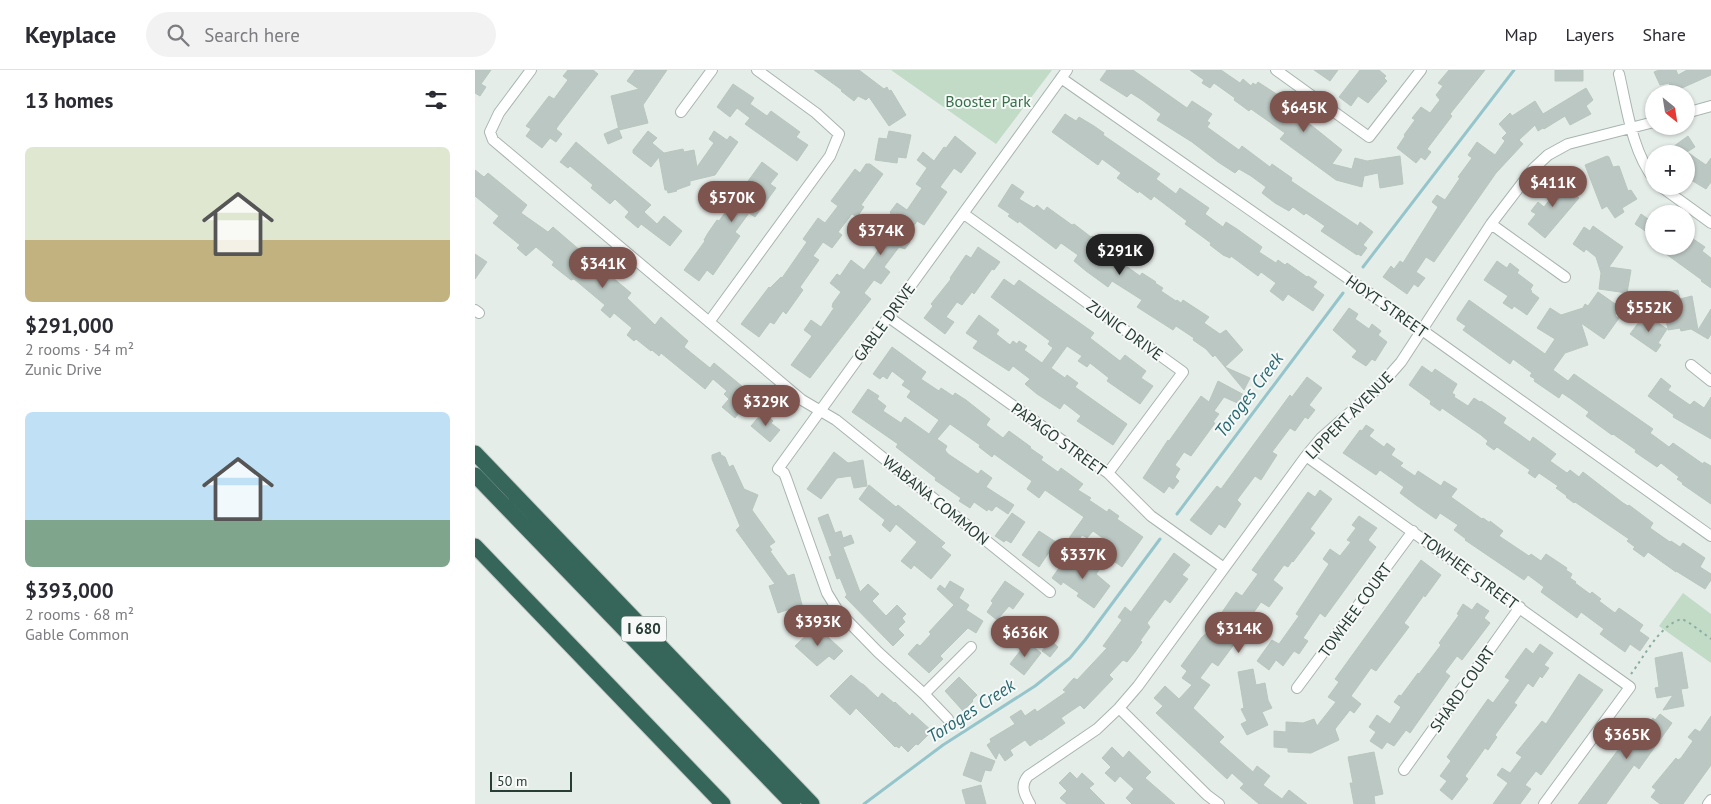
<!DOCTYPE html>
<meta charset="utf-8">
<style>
:root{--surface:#fff;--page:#f2f2f3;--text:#2b2b33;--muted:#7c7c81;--line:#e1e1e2;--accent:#7d544e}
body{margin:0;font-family:"PT Sans",sans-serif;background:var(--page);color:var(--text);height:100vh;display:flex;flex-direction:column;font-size:19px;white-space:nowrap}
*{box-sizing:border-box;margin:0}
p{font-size:16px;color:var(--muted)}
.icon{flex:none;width:28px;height:28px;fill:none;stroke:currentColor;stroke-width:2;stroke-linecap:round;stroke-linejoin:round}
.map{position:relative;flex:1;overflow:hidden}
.side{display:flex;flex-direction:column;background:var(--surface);width:475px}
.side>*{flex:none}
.needle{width:32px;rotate:150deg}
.controls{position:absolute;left:1170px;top:15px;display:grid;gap:10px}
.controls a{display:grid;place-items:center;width:50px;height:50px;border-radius:50%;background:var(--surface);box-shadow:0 1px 4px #0004;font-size:25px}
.scale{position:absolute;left:15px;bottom:12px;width:82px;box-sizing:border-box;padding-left:5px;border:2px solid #273d35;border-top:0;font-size:14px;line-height:18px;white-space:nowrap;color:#273d35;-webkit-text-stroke:4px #f6f9f7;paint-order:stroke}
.price{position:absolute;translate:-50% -42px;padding:0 11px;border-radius:18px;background:var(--accent);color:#fff;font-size:16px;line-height:32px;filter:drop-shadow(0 1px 2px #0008)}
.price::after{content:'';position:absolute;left:50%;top:30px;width:15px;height:11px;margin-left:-8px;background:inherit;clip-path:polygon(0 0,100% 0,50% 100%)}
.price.current{background:#222;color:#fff}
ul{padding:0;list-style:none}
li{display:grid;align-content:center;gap:10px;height:265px;padding:0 25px}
li span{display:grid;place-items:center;height:155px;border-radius:8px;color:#555}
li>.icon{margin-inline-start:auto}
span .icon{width:90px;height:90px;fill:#fffc;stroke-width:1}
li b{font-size:21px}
h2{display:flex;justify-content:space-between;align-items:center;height:60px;padding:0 25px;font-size:21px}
header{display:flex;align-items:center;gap:30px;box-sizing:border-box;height:70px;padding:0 25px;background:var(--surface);border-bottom:1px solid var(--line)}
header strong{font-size:24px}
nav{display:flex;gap:28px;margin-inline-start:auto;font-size:18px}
.search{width:350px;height:45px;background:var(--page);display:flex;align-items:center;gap:12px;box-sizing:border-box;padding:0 18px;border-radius:28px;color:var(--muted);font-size:19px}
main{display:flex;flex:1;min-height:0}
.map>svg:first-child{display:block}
.green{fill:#c1dbc7}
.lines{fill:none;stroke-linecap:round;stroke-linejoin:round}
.stream{stroke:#95c5ca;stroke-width:3}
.building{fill:#bbc7c2;stroke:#b9c6bf}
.minor-casing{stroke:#a8b5af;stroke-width:12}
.motorway-casing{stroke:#c3c9c6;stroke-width:17}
.path{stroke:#8aaca0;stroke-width:2;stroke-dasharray:2.5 4;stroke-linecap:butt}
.minor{stroke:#fff;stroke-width:10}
.motorway{stroke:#366559;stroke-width:15}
.labels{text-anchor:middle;stroke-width:4;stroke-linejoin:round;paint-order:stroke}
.shield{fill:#f6f9f7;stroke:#65756f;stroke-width:1}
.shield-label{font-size:15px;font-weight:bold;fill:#273d35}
.park-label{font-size:16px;fill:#366f49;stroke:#f6f9f7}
.street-label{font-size:16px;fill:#273d35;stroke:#f6f9f7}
.water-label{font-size:18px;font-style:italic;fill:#286972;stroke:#f6f9f7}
</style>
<header>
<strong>Keyplace</strong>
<div class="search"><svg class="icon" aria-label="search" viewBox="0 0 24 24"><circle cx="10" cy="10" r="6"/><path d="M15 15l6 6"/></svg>Search here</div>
<nav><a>Map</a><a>Layers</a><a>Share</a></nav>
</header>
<main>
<section class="side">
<h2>13 homes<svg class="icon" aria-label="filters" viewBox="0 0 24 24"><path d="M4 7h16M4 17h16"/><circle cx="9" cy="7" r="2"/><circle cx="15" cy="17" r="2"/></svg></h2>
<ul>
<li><span style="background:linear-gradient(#dfe7d0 60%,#c2b280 0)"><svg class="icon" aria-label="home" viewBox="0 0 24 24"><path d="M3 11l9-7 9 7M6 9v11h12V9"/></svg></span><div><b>$291,000</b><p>2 rooms · 54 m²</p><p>Zunic Drive</p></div></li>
<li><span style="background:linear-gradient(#bfe0f5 70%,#7fa58c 0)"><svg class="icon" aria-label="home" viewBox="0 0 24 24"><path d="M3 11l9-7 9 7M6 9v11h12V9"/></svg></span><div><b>$393,000</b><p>2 rooms · 68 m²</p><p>Gable Common</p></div></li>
</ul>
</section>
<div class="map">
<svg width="1236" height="734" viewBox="0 0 1236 734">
<rect width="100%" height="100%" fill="#e5ede9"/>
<path class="green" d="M416,0h161l-56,74z
M1208,523l28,21v49l-52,-37z"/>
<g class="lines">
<path class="stream" d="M888,197l151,-197
M702,444l166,-221
M389,734l79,-59 92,-59 35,-28 15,-18 75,-101"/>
</g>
<path class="building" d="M0,0h16l-10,14 5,3 -6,9 -5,-3z
M93,0h25l5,4 -40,52 -2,3 6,5 -6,8 -6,-4 -8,10 -16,-12 5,-7 -5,-3 23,-30 5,3 14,-19 -5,-4z
M160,0h32l-24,35 5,18 -29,7 -8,-34 28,-7 -12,-8z
M339,0h45l25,19 3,-2 2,4 2,-1 15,25 -17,11 -20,-29 -3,3 -8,-4 -4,5 -13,-10 1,-1z
M632,0h26l54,38 5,-7 20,13 -5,7 3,2 -3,4 32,23 3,-4 28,21 2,-3 20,14 -1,3 67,45 2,-4 13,10 -10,13 4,3 -6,8 -3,-2 -1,1 -36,-24 4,-5 -19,-13 -2,2 -11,-8 -4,4 -14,-8 -13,-10 4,-6 -15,-11 -12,-7 -4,4 -17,-11 -26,-20 -35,-22 4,-6 -19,-14 -11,-7 -4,4 -27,-17z
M715,0h31l19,13 3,-4 8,7 2,-3 3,2 2,-3 26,17 -7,10 25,18 4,-6 36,29 -10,14 20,5 3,-11 12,3 33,-5 3,28 -23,4 -2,-15 -14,3 -2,11 -26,-7 -56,-41 5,-6 -34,-24 -2,2 -15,-11 1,-2 -21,-15 -4,5 -8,-5 2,-3z
M839,0h24l-8,11z
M885,0h19l7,6 -2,2 3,3 -19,22 -10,-7 -7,10 -12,-9z
M974,0h36l-35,44 2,2 -25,33 4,3 -6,8 -4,-3 -5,6 -19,-15 8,-12 -1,-1 11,-15 -3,-2 9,-11 9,6 10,-13 -4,-5 7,-9 -5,-3z
M1080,0h28v11h-28z
M1184,0h17l2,5 9,-5h24v5l-38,17 -4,-9 -9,2 -6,-13z
M258,14l21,14 -4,6 17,12 4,-5 29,21 -4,5 12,8 -11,16 -52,-37 5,-6 -13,-10 -7,9 -13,-10z
M1111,18l7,12 -7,6 5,8 -21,11 -5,-9 -21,13 -1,-1 -5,3 -3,-6 -16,15 4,4 -27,29 -62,89 -8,-5 -10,15 9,6 -7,9 -4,-3 -7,10 -24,-17 8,-11 3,3 6,-8 3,2 35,-56 -6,-5 5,-7 8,5 15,-22 -2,-1 14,-19 -4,-3 9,-13 18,13 10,-14 -3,-3 5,-5 -8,-9 11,-11 2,3 23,-15 8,13z
M590,44l11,7 3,-4 15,9 10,7 -1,2 57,39 -4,5 20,15 4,-6 29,20 -4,6 18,13 3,-5 11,7 25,18 -3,5 17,11 2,-3 7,5 2,-2 20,14 1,-1 9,6 -4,5 11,8 -11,16 -25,-17 -5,7 -13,-10 6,-8 -15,-11 -3,4 -27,-20 -1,2 -7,-3 -13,-10 1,-2 -26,-19 2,-3 -33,-25 -3,4 -12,-9 -1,2 -21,-15 4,-5 -19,-14 -4,6 -46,-33z
M143,58l4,10 -14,6 -4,-10z
M173,61l9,7 -5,5 12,10 19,-4 1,3 10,-2 3,17 17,-24 -5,-4 5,-8 13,9 3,-4 8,6 -23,33 -25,6v4l-14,5 1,1 -9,2 -1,-3h-2l-6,-33 -8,10 -18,-14v-3z
M414,61l22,4 -5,23 -8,-1 -1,6 -22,-3 4,-22 8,1z
M480,66l21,17 -15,20 -7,-5 -14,19 7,5 -23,33 -7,-4 -11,16 4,5 -5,7 -6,-2 -15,20 6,5 -9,12 -7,-4 -10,13 7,6 -61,79 -19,-13 21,-29 -8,-6 7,-10 10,7 13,-19 -2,-1 1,-4 8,-11 -11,-9 7,-9 3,2 11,-16 13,10 15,-21 -3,-3 8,-10 -7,-4 14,-19 -1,-1 7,-9 10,7 15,-22 -6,-4 11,-16 -10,-8 6,-8 11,9 10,-14 2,1z
M1213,66l7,11 -8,5 19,13 5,-7v24l-5,7 -20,-12v-24l-23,1z
M101,72l75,63 -7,7 13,12 7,-8 18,15 -12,15 -29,-22 -3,4 -13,-11 4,-5 -14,-13 -5,5 -19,-16 2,-3 -23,-19 -2,2 -8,-6z
M1132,86l2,1 4,10 6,-1 9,25 3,-1 6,9 -15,9 2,4 -9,6 -8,-12 -5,3 -17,-44z
M287,92l16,12 -8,10 6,4 -21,29 -6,-4 -14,19 5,4 -27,39 -6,-5 -8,11 -15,-11 21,-29 -1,-1 4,-7 9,-13 2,1z
M391,94h4l13,10 -22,31 3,2 -7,10 -5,-3 -14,18 4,3 -10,13 -9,-6 -10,14 6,4 -19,27 3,3 -17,24 -3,-3 -9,13 -4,-2 -11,15 -18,-13 28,-37 1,1 11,-11 1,1 25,-36 -4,-3 15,-21 7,5 13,-17 -7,-5 24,-32 5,4z
M0,100l9,7 4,-4 39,32 -6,8 27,19 5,-5 36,31 -4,4 17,14 4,-4 25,21 -4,5 28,27 6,-8 27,24 -4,6 26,21 4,-5 29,24 10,9 -18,22 -13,-11 7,-8 -5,-5 3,-3 -14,-12 -8,10 -44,-36 -2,3 -7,-6 -1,1 -15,-12 -2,2 -7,-6 5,-7 -18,-15 -4,5 -9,-8 4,-5 -31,-26 -3,1 -19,-15 2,-3 -18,-15 -10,9 -9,-8 3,-3 -27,-22 6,-7 -24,-20z
M1088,105l9,7 -5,7 12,9 -34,40 -17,-14 8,-10 -5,-3 7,-9 6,5 11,-14 -6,-4 7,-8 2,1z
M537,114l12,8 -5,7 15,9 3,-3 7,6 3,-4 25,18 2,-1 17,13 1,-1 8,5 -3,3 4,4 39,28 2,-3 14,9 -1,1 8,5 -2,3 15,10 1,-1 4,3 2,-3 26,17 -5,6 16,11 6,-4 17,20 -18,17 -10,-12 -2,2 -7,-8 -13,-9 1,-2 -18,-12 -3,4 -36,-23 5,-7 -30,-19 -4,6 -22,-16 -12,-10 4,-6 -17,-12 -5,6 -37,-28 -1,2 -10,-7 2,-2 -12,-8z
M1166,144l13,9v14l-19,-13z
M1118,156l30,21 -14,20 22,3 -4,23 -28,-4 2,-16 -5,-16 -10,-8 -2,3 -11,-8 11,-17 6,4z
M1211,164l19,13 -3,4 9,7v30l-10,-7 1,-1 -47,-34h31z
M503,177l22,15 -6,8 -2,-1 -18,25 -2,-2 -10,13 -5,-3 -11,15 8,5 -9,12 -21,-16 9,-12 -2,-2 20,-25 -1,-1 16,-23 5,3z
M0,184l12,8 -12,17z
M1022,191l10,7 3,-5 9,7 -2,3 16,12 -3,5 2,1 -1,1 8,6 -12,17 -13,-9 -2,3 -9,-6 5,-7 -24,-16z
M529,209l10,7 5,-6 75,53 -4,5 30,23 5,-6 21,16 -5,7 12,8 -13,18 -33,-23 2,-3 -19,-15 -3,4 -9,-6 4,-5 -15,-10 -16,22 14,10 2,-3 11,8 -3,4 52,37 -14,21 -36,-24 4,-5 -17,-13 -4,6 -23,-15 -12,-10 5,-5 -17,-13 -4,5 -36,-23 5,-7 -12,-8 13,-18 20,15 -3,4 14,11 3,-4 4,3 2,-3 8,5 -3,4 18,13 11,-15 -5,-4 2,-3 -59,-44z
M1203,220l2,9 12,-3 6,34 13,-21v25l-3,5 -17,-10 -10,2 -1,-3 -12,2 -7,-37z
M1123,222l23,16 -6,8 4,2 -15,21 -23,-16 7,22 -23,8 -12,17 15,11 6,-7 79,55 -3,4 19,14 4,-4 30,21 1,-2 7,4v38l-29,-20 1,-1 -6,-4 2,-2 -18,-14 -4,4 -22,-15 1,-2 -23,-16 -1,1 -26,-19 3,-4 -18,-13 -9,-6 -3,5 -25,-17 1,-2 -5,-3 2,-3 -19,-14 -3,5 -47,-34 3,-4 -9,-6v-2l12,-18 76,54 10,-15 -18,-11 13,-20 11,7 22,-7 2,-4 3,2z
M874,238l9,6 -3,5 14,10 3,-5 9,7 -3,4 9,7 -12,19 -3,-2 -6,7 -14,-9 5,-6 -24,-21z
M1170,244l22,15 -9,14 3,2 -5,7 -26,-18z
M417,277l34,25 -5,7 18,12 2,-3 12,8 2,-3 11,7 24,19 -4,6 17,13 6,-7 22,16 -1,1 13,9 -2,3 17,12 3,-4 22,16 -5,6 13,8 -2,2 18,12 2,-3 10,7 -2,3 26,18 -21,30 -11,-8 4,-6 -12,-8 4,-4 -14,-10 -6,7 -5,-3 -13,20 -11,-7 6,-9 3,2 17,-24 -39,-27 -6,8 -12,-9 5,-8 -38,-27 -2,3 -13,-10 1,-2 -30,-21 -13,15 10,7 -2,4 3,4 30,20 3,-4 11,8 -6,9 28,18 -6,9 -12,-8 -4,5 -4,-2 -1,2 -13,-9 -4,6 -11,-7 2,-3 -26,-18 1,-2 -40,-31 2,-3 -46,-32 16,-23 11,7 -2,3 9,7 -3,5 18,12 4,-6 24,17 10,-14 -32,-23 4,-6 -9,-6 3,-4 -13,-10 -5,8 -4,-3 -3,3 -7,-5z
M947,296l10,7 3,-4 22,15 -5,9 3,2 -1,2 14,9 6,-8 6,4 1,-1 25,17 -3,5 16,11 11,8 3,-5 23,17 -6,7 17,12 3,-3 9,7 4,-5 40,31 5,3 1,-1 24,18 -3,5 20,14 1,-1 9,6 3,-4 22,15 -5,9 11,7v6l-6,9 -29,-18v1l-28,-20 -4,5 -11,-8 2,-2 -8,-6 2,-2 -54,-37 -1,1 -8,-6 1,-1 -11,-8 2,-2 -19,-13 -4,5 -7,-5 2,-3 -33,-23 -3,3 -8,-6 2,-3 -7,-6 -39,-27 -2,3 -10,-7 1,-3 -22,-16z
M750,297l25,11 -6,12z
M832,307l15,11 -13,17 6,5 -7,9 -3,-2 -10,14 -5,-3 -18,24 5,3 -16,25 -6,-4 -18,24 4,4 -16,24 -6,-4 -8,11 -21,-15 27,-34 4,3 69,-94 2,2z
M1186,308l10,8 -3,4 22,15 4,-4 10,7 7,-11v42l-38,-22 1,-2 -26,-19z
M743,311l28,15 -4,9 -18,-8 -10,14 5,3 -6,8 2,1 -24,33 -7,-4 -9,13 5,4 -5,8 4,4 -6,8 -4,-3 -5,7 -21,-15 25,-38 1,1 32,-45 8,6z
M288,342l10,9 -2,2 9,7 -10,12 -19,-16z
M891,355l8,5 -5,6 15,11 3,-4 8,6 -4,6 12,8 -3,3 15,10 3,-5 23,15 3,-5 13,8 -6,8 31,22 1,-1 7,5v-2l13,10 -4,5 30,20 2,-2 10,7 5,-7 21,14 -1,2 6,4 -2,4 6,4 -1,1 15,11 2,-2 9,7 -2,2 16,12 4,-5 24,17 -4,6 10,7 -9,13 -10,-7 -5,8 -25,-18 4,-5 -23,-17 -4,6 -36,-26 3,-5 -16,-12 -4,5 -59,-40 1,-1 -12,-9 4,-5 -18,-12 -4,6 -20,-14 -16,-12 4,-6 -24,-17 -4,5 -33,-22 17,-23 2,1z
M245,382l1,3 4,2 4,10 4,-2 11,24 14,6 -6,15 23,32 -6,4 3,4 -2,1 18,25 6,-2 8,31 -24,8 -9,-27 6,-2 -39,-54 4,-4 -28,-67v-4z
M359,382l14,11 15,-3 4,26 -13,2 -3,-12 -14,2 -16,21 -14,-10z
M394,415l27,22 2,-2 47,38 -4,4 10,8 -20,24 -17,-14 -3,4 -10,-8 16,-19 -21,-18 -6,8 -8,-7 3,-5 -26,-21z
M845,420l12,9 -22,30 5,4 -10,13 -12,16 -1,-1 -4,6 -4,-2 -11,15 10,8 -14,19 -8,-5 -19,27 2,2 -26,35 -6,-4 -12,16 10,7 -17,23 31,29 -5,5 34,30 4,-6 13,10 -7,9 19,14 7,-9 18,14h-48l-19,-16 4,-4 -12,-11 -5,6 -71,-66 7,-7 -9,-8 11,-12 14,13 13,-14 -10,-7 5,-7 -6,-5 21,-29 7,-6 27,-39 6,4 16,-22 -6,-4 56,-78 7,5z
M537,443l13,9 -14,21 -5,-3 -2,2 -9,-6z
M353,444l7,19 6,-2 2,7 8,-3 3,8 -11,4 17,45 8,-8 11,10 -7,7 14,15 11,-11 9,9 -4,4 3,4 -7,7 6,6 -11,11 -48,-49 2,-2 -7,-17 -3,1 -8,-22 3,-1 -14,-38z
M884,446l18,12 -9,12 8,7 -51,70 -5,-4 -17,25 5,3 -9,13 -5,-3 -11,15 -7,-6 -7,10 -12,-9 15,-21 7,4 20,-28 -3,-2 33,-50 -6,-5 7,-10 10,7 11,-14 -4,-2 9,-12 -4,-3z
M564,461l17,11 -17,25 -17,-12z
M699,483l16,12 -8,10 6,4 -18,24 -5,-4 -18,24 3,4 -10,14 2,1 -7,10 -8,10 -4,-2 -14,15 4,4 -29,30 -4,-4 -19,13 4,5 -24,17 -1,-1 -10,7 -5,-6 -15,10 3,5 -8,6 -6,-9 -3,7 -9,-14 4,-3 -1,-3 25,-15 -5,-7 11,-7 4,6 10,-7 2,3 29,-20 -3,-2 11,-12 3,2 30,-32 -4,-2 19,-26 -4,-3 7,-10 6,5z
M593,485l18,12 6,-9 11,7 -7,9 14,12 -16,22 -17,-12 2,-3 -16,-11 -2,3 -9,-7z
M946,490l20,15 -16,22 -1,-2 -20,28 5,4 -33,44 -5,-3 -20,28 10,8 -7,9 -4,-3 -15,19 4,11 -28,13 -23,-1v-4l-14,-1v-16l12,1v-10l17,1 11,-4 3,7 19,-24 -8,-5 11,-15 -4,-3z
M475,511l14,8 -5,9 10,7 -3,5 17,11 -7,12 -8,-5 -28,28 3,3 -14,14 -21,-19 9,-10 3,2 11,-12 -2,-2 25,-27 -17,-16 3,-4 5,4z
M530,511l19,13 -11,15 -4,-3 -12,14 -10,-8 6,-9 -2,-2z
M1002,533l12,8 -5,7 6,5 -28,37 -5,-4 -12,16 5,4 -40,57 -4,-3 -12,16 -7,-4 -5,7 -12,-8 6,-9 -7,-5 8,-12 13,9 11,-17 -7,-5 5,-7 2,1 17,-23 1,1 22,-29 -2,-2 20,-28 -2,-1 6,-10 9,6z
M341,556l27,25 -9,9 -5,-4 -12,10 -22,-20z
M575,570l8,7 -8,10 -8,-6z
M552,572l14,11 -17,22 -14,-11z
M1065,574l13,9 -9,12 5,3 -7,10 -2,-2 -7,11 -5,-4 -14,20 3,2 -22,30 2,2 -9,13 -3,-2 -20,28 3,3 -16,21 -12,-10 7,-9 -7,-5 11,-15 -4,-4 41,-58 5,4 17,-23 -5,-3 21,-29 7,6z
M1207,582l6,36 -7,1 3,17 -21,4 10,-15 -16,3 -2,-10 4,-1 -4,-29z
M778,599l3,16 9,-2 3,17 4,8 -10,4 6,13 -21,10 -6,-11 6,-3 -6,-12 3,-1 -6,-36z
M1104,604l24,16 -62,85 -5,-4 -11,14 6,4 -11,15h-27l15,-21 -11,-8 5,-7 8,5 12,-16 -6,-4 26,-32 4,3z
M376,605l11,9h1l15,14 4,-5 12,10 1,-1 15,14 2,-3 20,18 -14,14 -2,-1 -8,8 -7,-7 -2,3 -3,-2 -1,1 -39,-39 -6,7 -20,-19z
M484,607l18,18 -5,5 1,1 -10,10 -18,-20z
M1185,644l12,9 -33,46 -5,-4 -28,39h-28l63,-85 8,5 4,-6 2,2z
M1236,646v49l-28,39h-23l-9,-7 5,-7 -4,-3 24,-29 2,2 3,-2 12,-17 -5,-4 7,-8 5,3z
M637,677l11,11 6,-7 22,21 -6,6 30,26h-43l-6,-6 8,-9 -14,-13 -5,6 -10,-9 6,-6 -9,-9z
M496,682l24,9 -4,10 -6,-1 -4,12 -18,-7z
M899,682l9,42 -9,2 1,8h-21l-4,-21h3l-5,-26z
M595,702l7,7 5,-6 12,11 -5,4 16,16h-38l-7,-6 7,-7 -8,-8z
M506,715l5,19h-20l-4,-14z"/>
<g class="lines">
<defs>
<path id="minor" d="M56,0l-32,43 -9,19 3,8 309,260 34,20 214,172
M801,0l93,67 52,-67
M1144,4c8,34 13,77 35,105
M586,8l361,252 289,206
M206,42l31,-42
M1211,43l25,-7
M1185,116l51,37
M489,144l219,158 -75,101
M1016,154l74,53
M0,240l4,3
M412,246l221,157 43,43 73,52
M234,252l121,-166 9,-22 -23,-21 -59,-43
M1216,295l20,16
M831,386l324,231 -86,117
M822,618l116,-157
M449,624l47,-47
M644,638l88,87 12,9
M473,649l-24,-25 -46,-42 -40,-41 -11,-18 -41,-115 -2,-5 -6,-4 289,-399
M929,700l116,-163
M555,734c-6,-10 -10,-19 -2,-28l69,-47 22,-21 19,-22 168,-230 15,-18 58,-51 22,-25 90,-138 42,-55 15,-14 20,-11 86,-22
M1233,734l3,-4"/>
<path id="motorway" d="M0,383l337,351
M0,405l318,329
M0,476l248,258"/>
</defs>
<use href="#minor" class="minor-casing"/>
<use href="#motorway" class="motorway-casing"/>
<path class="path" d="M1156,604c13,-17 29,-50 51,-55l9,5 20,15"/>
<use href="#minor" class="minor"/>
<use href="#motorway" class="motorway"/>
</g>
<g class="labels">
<rect class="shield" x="146.5" y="546.5" width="45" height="25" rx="4"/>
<g class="shield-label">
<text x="169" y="564">I 680</text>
</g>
<g class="park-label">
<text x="513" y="37">Booster Park</text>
</g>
<g class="street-label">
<text transform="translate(912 236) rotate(35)" y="6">HOYT STREET</text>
<text transform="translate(409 252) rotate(-54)" y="6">GABLE DRIVE</text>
<text transform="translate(650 260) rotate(36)" y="6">ZUNIC DRIVE</text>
<text transform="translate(874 345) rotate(-45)" y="6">LIPPERT AVENUE</text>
<text transform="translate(584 369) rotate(36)" y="6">PAPAGO STREET</text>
<text transform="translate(461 430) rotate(39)" y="6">WABANA COMMON</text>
<text transform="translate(994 501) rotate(36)" y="6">TOWHEE STREET</text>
<text transform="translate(880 540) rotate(-54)" y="6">TOWHEE COURT</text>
<text transform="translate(987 619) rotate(-55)" y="6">SHARD COURT</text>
</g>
<g class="water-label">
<text transform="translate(774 325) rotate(-53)" y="6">Toroges Creek</text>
<text transform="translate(496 641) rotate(-33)" y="6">Toroges Creek</text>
</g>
</g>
</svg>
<div class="controls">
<a><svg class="needle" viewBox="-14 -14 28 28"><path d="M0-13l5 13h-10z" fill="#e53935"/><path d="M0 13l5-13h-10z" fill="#7c7c81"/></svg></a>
<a>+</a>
<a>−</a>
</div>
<div class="scale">50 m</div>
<b class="price" style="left:829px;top:63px">$645K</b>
<b class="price" style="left:1078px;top:138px">$411K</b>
<b class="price" style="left:257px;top:153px">$570K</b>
<b class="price" style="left:406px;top:186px">$374K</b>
<b class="price current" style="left:645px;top:206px">$291K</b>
<b class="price" style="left:128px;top:219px">$341K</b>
<b class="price" style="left:1174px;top:263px">$552K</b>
<b class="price" style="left:291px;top:357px">$329K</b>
<b class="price" style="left:608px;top:510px">$337K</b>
<b class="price" style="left:343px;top:577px">$393K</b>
<b class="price" style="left:764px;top:584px">$314K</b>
<b class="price" style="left:550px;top:588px">$636K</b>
<b class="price" style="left:1152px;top:690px">$365K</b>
</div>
</main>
